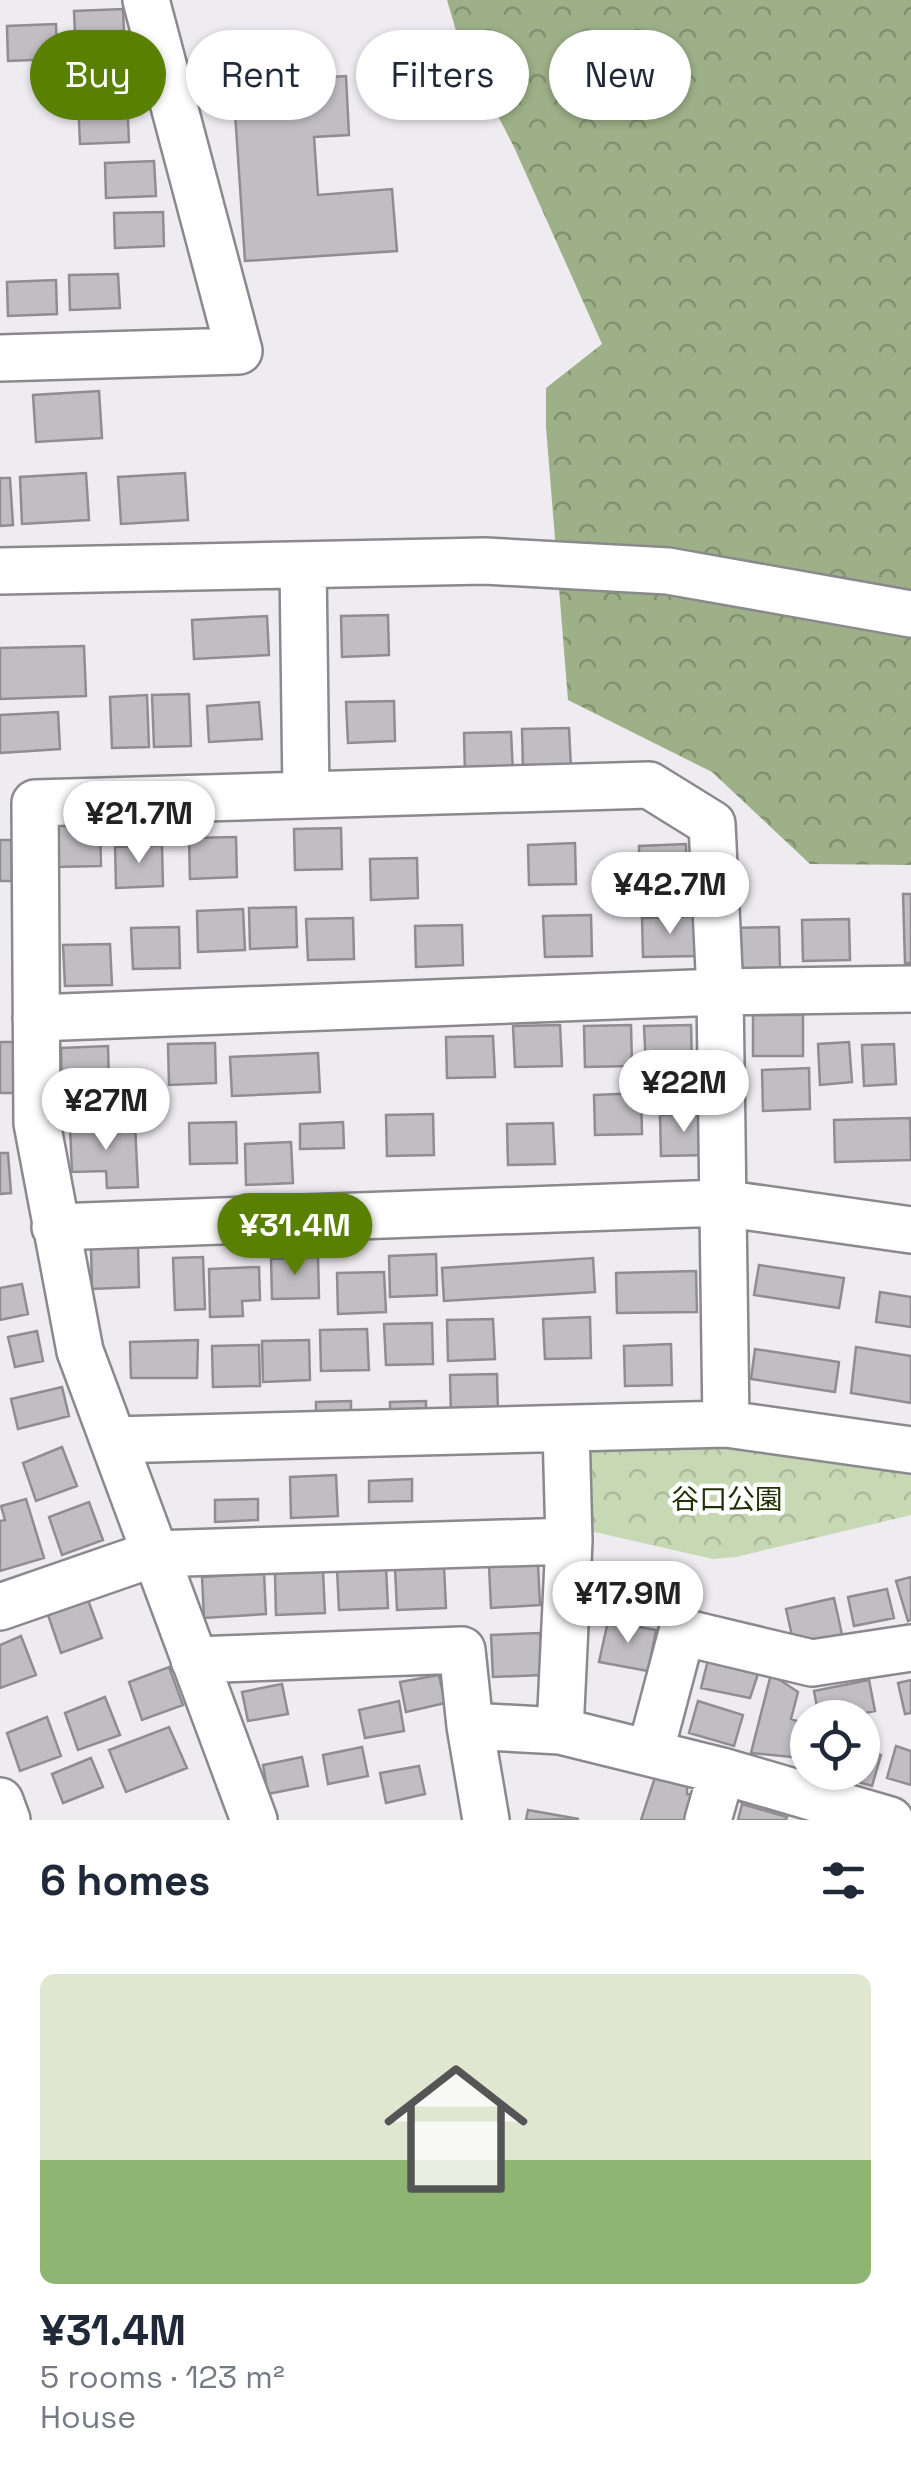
<!DOCTYPE html>
<meta charset="utf-8">
<style>
:root{--surface:#fff;--page:#f6f6f7;--text:#1f2937;--muted:#747a83;--accent:#598000}
body{margin:0;font-family:"Space Grotesk","Noto Sans JP",sans-serif;background:var(--page);color:var(--text);height:100vh;display:flex;flex-direction:column;font-size:38px;white-space:nowrap}
*{box-sizing:border-box;margin:0}
p{font-size:32px;color:var(--muted)}
.icon{flex:none;width:55px;height:55px;fill:none;stroke:currentColor;stroke-width:2;stroke-linecap:round;stroke-linejoin:round}
.map{position:relative;height:1820px;overflow:hidden}
.panel{display:flex;flex-direction:column;background:var(--surface);flex:1}
.panel>*{flex:none}
.hud{position:absolute;left:30px;top:30px;width:852px;height:90px;display:flex;gap:20px}
.controls{position:absolute;left:790px;top:1700px;display:grid;gap:20px}
.controls a{display:grid;place-items:center;width:90px;height:90px;border-radius:50%;background:var(--surface);box-shadow:0 2px 8px #0004;font-size:50px}
.price{position:absolute;translate:-50% -85px;padding:0 22px;border-radius:35px;background:#fff;color:#222;font-size:32px;line-height:65px;filter:drop-shadow(0 2px 5px #0008)}
.price::after{content:'';position:absolute;left:50%;top:60px;width:30px;height:22px;margin-left:-15px;background:inherit;clip-path:polygon(0 0,100% 0,50% 100%)}
.price.on{background:var(--accent);color:#fff}
ul{padding:0;list-style:none}
li{display:grid;align-content:center;gap:20px;height:530px;padding:0 40px}
li span{display:grid;place-items:center;height:310px;border-radius:15px;color:#555}
li>.icon{margin-inline-start:auto}
span .icon{width:180px;height:180px;fill:#fffc;stroke-width:1}
li b{font-size:42px}
h2{display:flex;justify-content:space-between;align-items:center;height:120px;padding:0 40px;font-size:42px}
.chip{padding:0 35px;border-radius:45px;background:var(--surface);box-shadow:0 2px 8px #0004;font-size:35px;line-height:90px}
.chip.on{background:var(--accent);color:#fff}
.map>svg:first-child{display:block}
.forest{fill:url(#forest-crowns)}
.park{fill:url(#park-crowns)}
.building{fill:#c0bec3;stroke:#8f8d92;stroke-width:2.5}
.lines{fill:none;stroke-linecap:round;stroke-linejoin:round}
.minor-casing{stroke:#8a898d;stroke-width:50}
.minor{stroke:#fff;stroke-width:45}
.labels{text-anchor:middle;stroke-width:9;stroke-linejoin:round;paint-order:stroke}
.park-label{font-size:28px;fill:#203103;stroke:#fff}
</style>
<div class="map">
<svg width="911" height="1820" viewBox="0 0 911 1820">
<defs>
<pattern id="forest-crowns" width="20" height="18" patternUnits="userSpaceOnUse" patternTransform="scale(2.5)"><rect width="20" height="18" fill="#9db088"/><path d="M2 6a3 3 0 1 1 6 0M12 15a3 3 0 1 1 6 0" fill="none" stroke="#819070"/></pattern>
<pattern id="park-crowns" width="20" height="18" patternUnits="userSpaceOnUse" patternTransform="scale(2.5)"><rect width="20" height="18" fill="#c7d8b4"/><path d="M2 6a3 3 0 1 1 6 0M12 15a3 3 0 1 1 6 0" fill="none" stroke="#abba9b"/></pattern>
</defs>
<rect width="100%" height="100%" fill="#eeecf1"/>
<path class="forest" d="M447,0h464v865l-101,-1 -98,-92 -144,-72 -22,-273v-39l56,-44 -88,-197 -55,-106z"/>
<path class="park" d="M731,1441l180,27v47l-175,42 -23,2 -136,-31 2,-82z"/>
<path class="building" d="M123,9l6,133 -49,2 -6,-133z
M56,24l1,35 -49,2 -1,-35z
M346,76l3,59 -35,2 4,58 74,-6 5,62 -152,10 -12,-178z
M154,161l2,35 -50,2 -1,-35z
M163,212l1,34 -49,2 -1,-35z
M118,274l2,34 -50,2 -1,-35z
M56,280l1,34 -49,2 -1,-34z
M99,391l3,47 -66,4 -3,-47z
M86,473l3,47 -67,4 -2,-47z
M185,473l3,47 -67,4 -3,-47z
M0,478h10l3,47 -13,1z
M388,615l1,40 -47,2 -1,-41z
M267,616l2,39 -75,4 -2,-39z
M84,646l2,50 -86,3v-51z
M189,694l2,52 -37,1 -2,-52z
M147,695l2,52 -37,1 -2,-51z
M394,701l1,40 -47,2 -2,-41z
M259,702l3,37 -53,3 -2,-36z
M58,712l2,37 -60,4v-38z
M569,728l2,40 -48,1 -1,-40z
M511,732l2,41 -48,1 -1,-41z
M100,825l1,41 -47,1 -1,-41z
M341,828l1,41 -47,1 -1,-41z
M236,837l1,40 -47,2 -1,-41z
M0,840h11l1,41h-12z
M575,843l1,41 -47,1 -1,-40z
M686,844l1,41 -47,2 -1,-41z
M162,845l1,41 -47,2 -1,-41z
M417,858l1,40 -47,2 -1,-41z
M903,894h8v69h-6z
M296,907l1,40 -47,2 -1,-41z
M243,909l2,41 -47,2 -1,-41z
M591,915l1,41 -47,1 -2,-41z
M697,916l1,40 -55,1 -1,-39z
M353,918l1,41 -46,1 -2,-41z
M849,919l1,41 -47,1 -1,-41z
M462,925l1,40 -47,2 -1,-41z
M179,927l1,41 -47,1 -2,-41z
M779,927l1,41 -47,1 -1,-41z
M110,944l2,41 -47,1 -2,-41z
M753,1015h50v41h-50z
M560,1025l2,41 -47,1 -2,-41z
M631,1025l1,41 -47,1 -1,-41z
M691,1025l1,41 -46,1 -2,-41z
M493,1036l2,41 -48,1 -1,-41z
M0,1042h21l1,51h-22z
M849,1042l3,40 -32,3 -2,-41z
M215,1043l1,40 -47,2 -1,-41z
M894,1044l2,40 -32,2 -2,-41z
M108,1046l1,41 -47,2 -1,-41z
M318,1053l2,39 -88,4 -2,-39z
M809,1068l1,41 -47,2 -1,-41z
M641,1093l1,41 -47,1 -1,-40z
M433,1114l1,41 -47,1 -1,-41z
M707,1114l1,41 -47,1 -1,-41z
M910,1118l1,42 -76,2 -1,-42z
M236,1122l1,41 -47,1 -1,-41z
M343,1122l1,26 -44,1v-25z
M553,1123l2,41 -47,1 -1,-41z
M135,1124l3,63 -31,1 -1,-17 -34,1 -2,-45z
M291,1142l2,41 -47,2 -1,-41z
M0,1153h8l3,40 -11,1z
M138,1246l1,41 -47,2 -1,-41z
M436,1254l1,41 -47,2 -1,-41z
M203,1257l2,52 -30,1 -2,-52z
M318,1257l1,41 -47,1 -1,-40z
M593,1258l2,34 -151,9 -2,-33z
M759,1265l85,13 -5,30 -85,-13z
M259,1267l1,33 -18,1 1,15 -33,1 -1,-48z
M696,1271l1,41 -80,1 -1,-40z
M384,1272l2,40 -48,2 -1,-41z
M22,1284l6,30 -28,6v-32z
M880,1292l31,5v30l-35,-5z
M590,1317l1,41 -46,1 -2,-40z
M493,1319l2,40 -47,2 -1,-41z
M432,1323l1,41 -47,1 -2,-41z
M367,1329l2,41 -48,1 -1,-41z
M37,1331l6,30 -28,6 -7,-30z
M198,1340l-1,38h-66l-1,-36z
M309,1340l1,40 -47,2 -1,-41z
M671,1344l1,41 -47,1 -1,-40z
M259,1345l1,41 -47,1 -1,-41z
M856,1347l55,9v47l-60,-10z
M755,1349l84,13 -4,30 -84,-13z
M497,1374l1,40 -47,2 -1,-41z
M62,1387l7,29 -51,13 -7,-30z
M351,1401v22h-35v-21z
M426,1401v22h-36v-21z
M62,1447l15,39 -41,15 -13,-38z
M336,1475l2,41 -47,2 -1,-41z
M412,1479v22l-43,1v-21z
M26,1499l18,59 -44,13v-50l5,-1 -4,-14z
M258,1499v21l-43,2v-22z
M89,1502l14,38 -41,15 -13,-38z
M538,1564l2,41 -49,3 -2,-42z
M444,1566l2,42 -49,2 -2,-42z
M386,1567l2,41 -49,2 -2,-41z
M323,1571l2,42 -49,2 -1,-42z
M264,1573l2,41 -62,4 -2,-41z
M911,1577v43l-3,1 -12,-40z
M887,1589l7,29 -40,8 -6,-29z
M834,1598l9,41 -48,10 -9,-40z
M88,1600l14,38 -41,15 -13,-38z
M608,1621l48,9 -8,41 -49,-9z
M540,1633l2,42 -49,2 -2,-42z
M21,1636l15,39 -36,13v-43z
M709,1656l50,15 -9,27 -49,-10z
M169,1667l14,38 -41,15 -13,-38z
M771,1674l27,18 -7,27 17,6 -7,33 -50,-5z
M439,1675l6,28 -39,9 -6,-30z
M869,1680l6,31 -34,7h-22l-5,-27z
M911,1680v33l-6,1 -7,-31z
M282,1684l6,30 -40,7 -6,-29z
M105,1697l15,38 -42,15 -13,-37z
M399,1701l5,30 -39,7 -6,-28z
M698,1701l45,14 -9,31 -45,-13z
M47,1717l14,39 -41,15 -13,-38z
M169,1727l18,41 -61,24 -17,-42z
M896,1746l15,5v34l-24,-7z
M362,1747l6,29 -40,8 -5,-29z
M862,1749l19,6 -9,31 -46,-13 36,-1z
M302,1757l6,29 -40,8 -5,-29z
M91,1758l12,29 -40,16 -11,-29z
M419,1766l6,28 -39,9 -6,-30z
M658,1768l12,3 -2,10 19,2v11l12,1 -10,25h-48z
M742,1804l45,13 -1,3h-48z
M528,1810l51,9 -53,1z"/>
<g class="lines">
<defs>
<path id="minor" d="M0,358l239,-7 -93,-351
M303,565l3,229
M0,571l485,-10 183,10 243,43
M36,1018l684,-26 191,-3
M55,1227l666,-24 190,27
M114,1440l612,-16 185,26
M0,1607l153,-53 416,-13
M194,1660l268,-10 8,76 16,94
M470,1726l90,5 162,40 168,49
M560,1731l9,-190 -3,-112
M650,1753l32,-121 130,31 99,-15
M0,1801l7,19
M254,1820l-174,-469 -43,-228 -2,-320 614,-18 63,39 8,168 6,432
M708,1820l14,-49"/>
</defs>
<use href="#minor" class="minor-casing"/>
<use href="#minor" class="minor"/>
</g>
<g class="labels">
<g class="park-label">
<text x="727" y="1509">谷口公園</text>
</g>
</g>
</svg>
<div class="controls">
<a><svg class="icon" aria-label="locate" viewBox="0 0 24 24"><circle cx="12" cy="12" r="6"/><path d="M12 2v4M12 18v4M2 12h4M18 12h4"/></svg></a>
</div>
<b class="price" style="left:139px;top:866px">¥21.7M</b>
<b class="price" style="left:670px;top:937px">¥42.7M</b>
<b class="price" style="left:684px;top:1135px">¥22M</b>
<b class="price" style="left:106px;top:1153px">¥27M</b>
<b class="price on" style="left:295px;top:1278px">¥31.4M</b>
<b class="price" style="left:628px;top:1646px">¥17.9M</b>
<div class="hud">
<a class="chip on">Buy</a>
<a class="chip">Rent</a>
<a class="chip">Filters</a>
<a class="chip">New</a>
</div>
</div>
<section class="panel">
<h2>6 homes<svg class="icon" aria-label="filters" viewBox="0 0 24 24"><path d="M4 7h16M4 17h16"/><circle cx="9" cy="7" r="2"/><circle cx="15" cy="17" r="2"/></svg></h2>
<ul>
<li><span style="background:linear-gradient(#dfe7d0 60%,#8fb573 0)"><svg class="icon" aria-label="home" viewBox="0 0 24 24"><path d="M3 11l9-7 9 7M6 9v11h12V9"/></svg></span><div><b>¥31.4M</b><p>5 rooms · 123 m²</p><p>House</p></div></li>
</ul>
</section>
